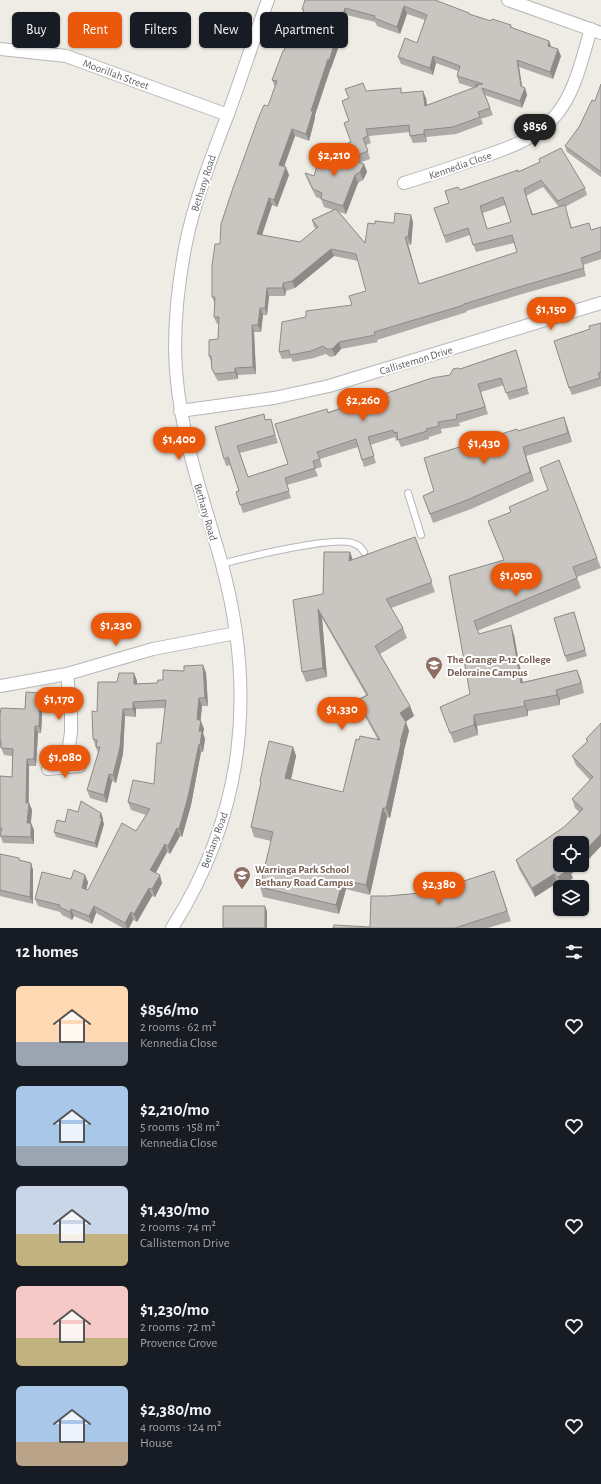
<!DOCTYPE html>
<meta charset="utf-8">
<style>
:root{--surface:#171b24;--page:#242831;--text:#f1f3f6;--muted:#9ea1a6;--accent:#ea580c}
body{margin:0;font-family:"Alegreya Sans",sans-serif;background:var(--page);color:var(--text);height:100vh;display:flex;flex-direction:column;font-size:15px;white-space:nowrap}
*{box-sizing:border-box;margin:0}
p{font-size:13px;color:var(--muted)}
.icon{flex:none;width:22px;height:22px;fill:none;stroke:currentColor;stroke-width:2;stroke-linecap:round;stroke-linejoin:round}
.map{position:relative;height:928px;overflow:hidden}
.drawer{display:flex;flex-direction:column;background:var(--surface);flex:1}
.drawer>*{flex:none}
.top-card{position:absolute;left:12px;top:12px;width:400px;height:36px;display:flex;gap:8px}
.tools{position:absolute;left:553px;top:836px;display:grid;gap:8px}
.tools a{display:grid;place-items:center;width:36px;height:36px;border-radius:6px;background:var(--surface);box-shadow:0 1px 3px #0004;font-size:20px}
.price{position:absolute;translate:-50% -34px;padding:0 9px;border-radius:14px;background:var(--accent);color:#fff;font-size:13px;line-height:26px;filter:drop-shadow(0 1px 2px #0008)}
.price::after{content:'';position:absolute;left:50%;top:24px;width:12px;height:9px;margin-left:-6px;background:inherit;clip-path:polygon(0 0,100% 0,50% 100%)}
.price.selected{background:#222;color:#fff}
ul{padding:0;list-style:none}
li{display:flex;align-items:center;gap:12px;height:100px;padding:0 16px}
li span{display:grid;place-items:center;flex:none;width:112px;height:80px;border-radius:6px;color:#555}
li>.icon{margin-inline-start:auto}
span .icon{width:48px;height:48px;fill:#fffc;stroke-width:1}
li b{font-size:17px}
h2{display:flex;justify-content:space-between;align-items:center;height:48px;padding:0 16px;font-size:17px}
.chip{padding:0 14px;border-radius:6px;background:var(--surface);box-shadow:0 1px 3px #0004;font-size:14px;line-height:36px}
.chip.selected{background:var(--accent);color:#fff}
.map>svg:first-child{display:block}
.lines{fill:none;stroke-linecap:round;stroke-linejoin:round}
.service-casing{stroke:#b5b6ba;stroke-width:8}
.minor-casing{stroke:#b5b6ba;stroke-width:14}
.service{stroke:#fff;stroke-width:6}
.minor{stroke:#fff;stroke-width:12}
.wall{fill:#adaaa7;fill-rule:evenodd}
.shaded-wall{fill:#8d8b88}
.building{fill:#c9c6c2;stroke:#8d8b88;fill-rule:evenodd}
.labels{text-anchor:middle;stroke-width:4;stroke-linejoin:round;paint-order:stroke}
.street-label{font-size:11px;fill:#5c5f64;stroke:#fff}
.education-label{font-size:11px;font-weight:bold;fill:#785e54;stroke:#fff;text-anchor:start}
</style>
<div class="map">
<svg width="601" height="928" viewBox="0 0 601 928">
<rect width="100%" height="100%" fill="#eeece4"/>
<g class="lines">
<defs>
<path id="service" d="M408,493l13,42
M221,564c23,-6 118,-30 134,-20 4,1 7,5 9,8"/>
<path id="minor" d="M508,0l93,33
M0,49l66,7 162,59
M404,183c23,-7 46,-15 69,-23 30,-10 64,-20 84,-46 19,-24 25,-56 34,-85
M180,411l94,-13 55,-12 272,-83
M0,686l67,-12 86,-25 83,-16
M66,767l5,-35v-19l-4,-39
M48,769l32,-3
M172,928c73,-115 85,-237 49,-367 -20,-70 -45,-138 -46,-212 0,-36 4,-71 11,-106 9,-44 26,-87 42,-129 14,-38 26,-76 40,-114"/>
</defs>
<use href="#service" class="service-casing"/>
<use href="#minor" class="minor-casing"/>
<use href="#service" class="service"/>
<use href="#minor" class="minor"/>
</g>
<path class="wall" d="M435,0l35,14 21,7 20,4 1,3 37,13 2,6 10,9 -8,23 -34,-12 3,20 3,1 2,7 -5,13 -37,-13 8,20 -12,4 2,5 -27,10 -30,3 1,5 -14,1 -3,-7v-4l-41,4 2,7 -5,2 4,14 -11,4 5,1 3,8 -4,8 -5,3 -12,31 -7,-2 26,31 10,-19 38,-2 -2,23 -3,-1 11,40 98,-32 -3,-9 -38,9 -6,-17 -24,8 -12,-35 15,-5 11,-13 58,-18 67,16 2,7 -22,12 7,21 19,2 10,-3v32l-18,6 3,11 -64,18 -56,17 1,1 -90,28 1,2 -37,7 -6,7 -5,1 -4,-3 -12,4 -21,4 -2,-4 -9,1 -3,-7 27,-35 46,-12 14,-14 -8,-30 -24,-5 -39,32 -9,3 -1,5h-16l-2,19h-4l-2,17h-7l2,42 -18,1v4l-20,2 -3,-5 -3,-7 -1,-7 -2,-6 9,-17 1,-15h-2l-3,-7 1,-13 -3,-7 8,-53 55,-157 -3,-7 12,-29 12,-17 7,-22 -1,-3zM407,14l18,6 -8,23 -19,14 3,7 32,11 3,-12 22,8 -1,5 2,7 15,5 -47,17 -1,-7 -23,-5 -37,-2 -17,7v23l2,21 -3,1 6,18 -40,15 -9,-3 3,8 8,16 5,2 3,8 9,3 -21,10 2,7 2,2 -16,13 -38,-7 10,-30 5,2 12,-32 -5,-8 11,-31 14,5 6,-23v-3l16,-48v1l9,-25 7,-28 28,7 2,4 23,8zM543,187l16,20 -26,7 -7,-18zM505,205l6,17 -24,7 -4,-16z
M601,84v93l-34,-25 -2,-6 14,-19 16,-26z
M601,324v62l-29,9 -3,-7 21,-59z
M516,350l13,44 -20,6 -5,-15 -23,7 7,22 -29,9 1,3 -19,3 1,4 -13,4v2l-28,8 -3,-7 -2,1 -1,-4 -25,8 6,18 -12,4 -6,-20 -38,12 2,8 -7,2 3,7 -31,9 4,13 -48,15 -7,-21 3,-1 -9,-26 -4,1 -2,-7 43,-39 6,7 5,16 -38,10 8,24 40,-13 40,-52 50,-16 72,-21 10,-6z
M567,426l5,16 -46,14 8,25 -63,28 -38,14 -10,-27 11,-5 84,-60z
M559,460l42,108 -24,9 4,11 -104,43 2,3 35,1 9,47 54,-12 7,23 -24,7v5l-32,6v5l-51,10 1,9 -24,8 -14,-36 30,-13 -21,-118 55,-16 -16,-39 23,-9 37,-22z
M415,537l20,55 -44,16 12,20 4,10 -27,16 30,52 4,10 -9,5 4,10 -5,19v2l-14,66 -3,-1 -17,78 -24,-6 -7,25 -76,-17 -3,-10 11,-46 -17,-4 -3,-10 10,-43 -1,-3 33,-34 3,9 -5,24 52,12 35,-52 -17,-31 -4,-9 9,-5 -44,-77 5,59 -21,5 -4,-10 21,-78 27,-42 3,8z
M574,612l13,44 -20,6 -2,-6z
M203,665l3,8 2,33h-6l-2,15 4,8 -1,4 2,6 -2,13h-2l-10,53 -9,32 -2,-1 -10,18 -3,-2 -12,21 7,10 -7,14 -3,-1 -15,26 -4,-2 -4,8h-6l-27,-15 -4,11 -18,-8 -2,4 -10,-5 -2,-3 -22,-6 -3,-7 36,-20 17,3 -2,8h2l48,-59 10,-16 -15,-5 -3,-8 26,-18 7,-41 5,-35 -30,1v8l-11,-1 -2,38 -7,29 -4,-2 -5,22 -17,-5 -3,-8 11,-37 -5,-14 4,-27 20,-30 17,-9 3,8v3l20,-1 27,-12z
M43,700l-2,33h-3l-2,33h-7v37l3,7 -1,13 3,7v14l-31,-1 -3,-8v-59l12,1v-21l-8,-1 -3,-8h-1v-32l25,-6z
M601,723v123l-16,17 -14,11 2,4 -12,9 -4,-4 -22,14 -16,-28 -3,-9 48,-33 15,-15 -4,-4 -3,-9 18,-19 -14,-15 -4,-9 15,-14 -1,-3z
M103,818v3l1,3 -7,24 -41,-11 -2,-5 11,-10z
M0,854l19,4 1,2 11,3 2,7v34l-33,-8z
M494,871l17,50 -23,7h-155l37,-1 18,-31 43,-4z"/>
<path class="shaded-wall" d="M404,6l3,8 -7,20 -3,-7z
M345,8l2,7 -7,28 -9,25v-1l-16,48v3l-6,23 -3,-7 5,-23z
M549,41l3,8 -4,-3z
M558,49l3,7 -8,23 -3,-7z
M433,56l3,7 -3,12 -3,-7z
M517,60l2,7 4,25 2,-4 2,7 -5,13 -2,-7 1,-15z
M423,91l3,7 2,15 -3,-7z
M292,129l3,7 -13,36 -3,-7z
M424,130l2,7 1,5 -3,-8z
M364,164l3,8 -4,8 -3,-8z
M286,167l3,8 -12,32 -3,-7z
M355,175l3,8 -12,31 -3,-8z
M269,198l3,7 -12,36 -3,-7z
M411,215l2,7 -2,23 -3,-8z
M405,237l3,7 13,47 -2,-7z
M331,249l3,7 -39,32 -3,-7z
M283,283l3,8 -1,5 -2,-8z
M267,288l2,8 -2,19 -2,-7z
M260,308l3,7 -2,17 -3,-7z
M252,325l2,7 2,42 -3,-7z
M339,342l2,7 -6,7 -3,-7z
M235,368l3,7v4l-3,-7z
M564,417l3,9 5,16 -4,-9z
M523,447l3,9 8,25 -4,-9z
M350,552l3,9h-4z
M318,609l4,9 5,59 -4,-9z
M511,625l3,10 10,58 -3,-10z
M203,665l3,8 2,33 -3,-8z
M577,670l4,10 3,13 -3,-10z
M134,673l3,8v11l-3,-8z
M556,690l4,10v5l-3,-10z
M40,693l3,7 -2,33 -2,-7z
M199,698l3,8 -2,21 -3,-8z
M524,701l4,10v5l-3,-10z
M133,702l3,7v8l-3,-8z
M410,706l4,10 -10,7 -4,-10z
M123,709l2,7 -2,38 -7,29 -3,-8z
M474,715l3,11 1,9 -4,-10z
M201,721l3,8 -1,4 2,6 -2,13 -3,-7 -1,-14z
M406,722l3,9 -5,19v2l-14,66 -4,-10 14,-66z
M35,726l3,7 -2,33 -2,-7z
M199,744l2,8 -10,53 -9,32 -3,-8z
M293,747l3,9 -7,32 -4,-10z
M27,759l2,7 -1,44 -2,-7z
M109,774l3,7 -5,22 -3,-8z
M29,803l3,7 -2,20 -3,-7z
M383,808l4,9 -17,78 -4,-10z
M101,813l2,5v3l1,3 -7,24 -2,-5z
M31,823l3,7v14l-3,-7z
M177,828l3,8 -10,18 -2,-8z
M601,834v12l-16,17 -14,11 2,4 -12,9 -3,-10 8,-12h16v-11z
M165,844l2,8 -14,26 -3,-8z
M31,863l2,7v34l-3,-7z
M554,874l3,9 -22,14 -3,-9z
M85,875l3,7 -3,14 -3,-8z
M160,875l2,8 -7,14 -3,-8z
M343,880l3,9 -7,25 -3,-9z
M149,888l3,8 -15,26 -3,-8z
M94,906l2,7 -4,11 -3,-8z
M265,906l2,5v17h-2z
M71,909l3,7 -2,4 -2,-8z
M131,912l2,8 -4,8h-2l-2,-5z"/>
<path class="building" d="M305,0h130l34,13v1l22,7 1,-2 19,6 -1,2 39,14 -1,5 10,3 -8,23 -33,-12 4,26 4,2 -5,13 -38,-13 8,20 -12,4 2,5 -27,10 -29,3v4l-14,2 -1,-11 -43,4 2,7 -5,2 5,13 -15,6 -5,-14 3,-1 -7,-19 5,-2 -7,-20 7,-3 -4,-9 18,-6 3,8 35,-3v5l22,-2 2,15 53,-20 -3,-1 8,-1 -26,-8 3,-10 -27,-10 -3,12 -32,-11 7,-19 12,5 10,-28 -23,-9 -7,21 -23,-9 1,-2 -30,-8 -8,28 -8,25 -1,-2 -17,52h2l-7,23 -14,-5 -13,36 7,2 -12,33 -5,-2 -12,36 43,8 18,-15 -6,-7 24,-11 29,34 3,-20 7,1v-3l19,2 1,-10 16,2 -3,22h-3l14,47 98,-32 -5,-17 -39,10 -5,-17 -24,8 -10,-28 15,-5 -4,-12 13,-4 2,3 58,-20v2l22,-10 -1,-3 22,-11 24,40 -27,13 -17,-21 -17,9 8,26 33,-10 6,23 18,-5 2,7 10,-3v24l-20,7 3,10 -65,19 -55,17v1l-90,27 1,3 -36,7 -7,7h-5l-4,-3 -12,5 -21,4 -1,-5 -10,2 3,-30 24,-5v-6l46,-6 -3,-9 17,-5 -10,-37 -25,-5 -39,32 -9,2v5h-16l-2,20h-5l-2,17h-6l1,42 -18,1v4l-20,2 -3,-5 -1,-13h-2v-16l9,-1 1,-22h-5l1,-20h-3v-31l3,-22h5l1,-20 12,-36 25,-69 6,-14 4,1 9,-25 -5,-1 11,-29h1l6,-19 6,2 8,-24 -2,-1zM503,197l8,25 -24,7 -7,-23z
M601,84v88l-36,-26 14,-19 13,-27 3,1z
M322,149l42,15 -4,8 -5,3 -12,31 -22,-7 1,-6 -9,-4 -8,-16 9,3z
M601,323v49l-3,1 2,5 -31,10 -15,-47 36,-12 -1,-3z
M516,350l11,37 -21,6 -5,-15 -23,6 7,23 -29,8 1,4 -19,3 1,4 -13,3 1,2 -29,9 -1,-8 -3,1 -1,-3 -25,7 6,19 -12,4 -6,-21 -39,13 3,7 -7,2 2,7 -30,10 4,13 -49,14 -4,-13 3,-1 -11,-34 -4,2 -9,-32 49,-13 1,6 6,-1 4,16 -38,11 11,31 40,-13 -13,-40 52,-15 1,4 22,-8 -1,-2 29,-9v2l54,-18 18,-3 3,-6 5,-1 2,1z
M564,417l4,16 -45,14 7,25 -63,28 -37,14 -7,-18 11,-5 -10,-33 93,-29 1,2z
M559,460l38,98 -24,9 4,11 -103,43 5,13 32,-9 10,58 56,-13 4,13 -25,7 1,5 -33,6 1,5 -51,9v10l-24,8 -10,-26 30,-13 -21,-118 55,-16 -16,-39 23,-9 -2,-5 39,-17 -8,-22z
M415,537l17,45 -46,17 17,29 -28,18 35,60 -10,7 6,9 -6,20 1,1 -15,65h-3l-17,77 -23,-5 -7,25 -76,-18 13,-55 -22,-5 10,-45 -1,-1 9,-40 24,6 -8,31 58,14 13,-53 3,1 1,-4 20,4 -23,-40 11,-5 -50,-86 5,59 -21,4 -9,-72 30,-6 1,-42h26l-1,9z
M574,612l11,38 -20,6 -11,-38z
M203,665l2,33h-6l-2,21 4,2 -2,10h3l-2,14 -1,-1 -11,53 -9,32 -2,-1 -9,18 -3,-2 -15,26 10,5 -8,14 -3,-1 -15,26 -3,-2 -6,11 -31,-17 -5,10 -18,-7 -1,3 -11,-5 1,-2 -25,-6 7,-27 29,7 3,-9 11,5 -3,13 6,2 34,-67 14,8 14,-22 -22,-7 5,-22 21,4 3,-41h4l5,-43 -33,2v7h-10l-3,38 -7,28 -4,-1 -5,21 -17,-5 13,-43h-4l1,-7 -4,-1 -1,-28 5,1 1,-30h19l2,-9h15v11l23,-1 1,-3h5v-10l21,1v-5z
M26,692l14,1 -1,33h-4l-1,33h-7l-1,44h3l-2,20h4v14l-31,-1 2,-8h-2v-52l12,1 1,-28 -12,-1v-8h-1v-25l1,-7 24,1z
M601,723v111l-19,20v-11h-22v22h7h-1l3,4 -11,8 -4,-3 -22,14 -16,-28 48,-33 19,-18 -11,-10 21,-22 -21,-21 16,-15 -2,-2z
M81,801l20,12 -1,5h2l-7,25 -41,-11 3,-12 8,2 3,-13 10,3z
M0,854l19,4v2l12,3 -1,34 -30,-7z
M494,871l13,40 -52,17h-122l1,-3 36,2 1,-31h17l43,-4z
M223,906h42v22h-42z"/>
<defs>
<symbol id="school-pin" viewBox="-11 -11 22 30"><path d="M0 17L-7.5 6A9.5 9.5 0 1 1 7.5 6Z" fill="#8d6e63" stroke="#fff"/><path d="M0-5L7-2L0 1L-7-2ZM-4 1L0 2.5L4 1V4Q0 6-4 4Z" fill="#fff"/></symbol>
</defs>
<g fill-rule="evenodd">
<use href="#school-pin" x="424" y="655" width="20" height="27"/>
<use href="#school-pin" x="232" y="865" width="20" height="27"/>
</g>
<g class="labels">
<g class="street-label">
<text transform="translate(116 74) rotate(20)" y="4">Moorillah Street</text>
<text transform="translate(460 165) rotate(-19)" y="4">Kennedia Close</text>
<text transform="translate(203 183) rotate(-72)" y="4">Bethany Road</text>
<text transform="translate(416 360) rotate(-17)" y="4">Callistemon Drive</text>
<text transform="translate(206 512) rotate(74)" y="4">Bethany Road</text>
<text transform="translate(214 840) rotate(-70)" y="4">Bethany Road</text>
</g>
<g class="education-label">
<text x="447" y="663">The Grange P-12 College<tspan x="447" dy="13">Deloraine Campus</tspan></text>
<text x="255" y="873">Warringa Park School<tspan x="255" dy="13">Bethany Road Campus</tspan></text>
</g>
</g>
</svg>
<div class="tools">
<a><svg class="icon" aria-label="locate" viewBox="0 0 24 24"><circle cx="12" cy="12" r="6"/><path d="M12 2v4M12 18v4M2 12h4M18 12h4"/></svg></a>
<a><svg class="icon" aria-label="layers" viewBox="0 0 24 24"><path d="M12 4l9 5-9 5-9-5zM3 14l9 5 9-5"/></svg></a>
</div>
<b class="price selected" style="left:535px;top:148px">$856</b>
<b class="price" style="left:334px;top:177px">$2,210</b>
<b class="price" style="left:551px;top:331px">$1,150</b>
<b class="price" style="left:363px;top:422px">$2,260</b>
<b class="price" style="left:179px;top:461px">$1,400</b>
<b class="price" style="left:484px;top:465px">$1,430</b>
<b class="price" style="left:516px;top:597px">$1,050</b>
<b class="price" style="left:116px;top:647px">$1,230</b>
<b class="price" style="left:59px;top:721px">$1,170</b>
<b class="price" style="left:342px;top:731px">$1,330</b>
<b class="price" style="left:65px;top:779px">$1,080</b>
<b class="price" style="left:439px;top:906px">$2,380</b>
<div class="top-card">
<a class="chip">Buy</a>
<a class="chip selected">Rent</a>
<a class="chip">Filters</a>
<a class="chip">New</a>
<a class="chip">Apartment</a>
</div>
</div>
<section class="drawer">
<h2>12 homes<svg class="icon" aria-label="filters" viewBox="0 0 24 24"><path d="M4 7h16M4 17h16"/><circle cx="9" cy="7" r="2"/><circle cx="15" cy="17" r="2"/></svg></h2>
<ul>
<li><span style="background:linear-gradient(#ffd9b3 70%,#9aa5b1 0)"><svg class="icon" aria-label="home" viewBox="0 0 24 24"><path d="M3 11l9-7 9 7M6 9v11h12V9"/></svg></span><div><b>$856/mo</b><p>2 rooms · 62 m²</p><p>Kennedia Close</p></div><svg class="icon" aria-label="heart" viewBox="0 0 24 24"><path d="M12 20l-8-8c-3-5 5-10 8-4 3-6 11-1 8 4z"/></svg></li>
<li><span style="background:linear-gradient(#a9c7e8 75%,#9aa5b1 0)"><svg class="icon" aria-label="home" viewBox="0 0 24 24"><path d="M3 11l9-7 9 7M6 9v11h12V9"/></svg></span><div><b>$2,210/mo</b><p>5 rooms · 158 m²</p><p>Kennedia Close</p></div><svg class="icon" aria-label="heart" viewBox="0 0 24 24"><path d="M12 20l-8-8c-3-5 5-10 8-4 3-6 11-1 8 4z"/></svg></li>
<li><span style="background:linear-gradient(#c9d6e8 60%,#c2b280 0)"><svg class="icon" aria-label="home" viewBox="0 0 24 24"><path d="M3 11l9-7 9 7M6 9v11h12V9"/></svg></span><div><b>$1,430/mo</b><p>2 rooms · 74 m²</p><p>Callistemon Drive</p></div><svg class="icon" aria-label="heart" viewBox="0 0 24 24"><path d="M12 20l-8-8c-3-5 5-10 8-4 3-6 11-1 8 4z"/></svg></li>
<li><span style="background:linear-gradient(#f6c9c9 65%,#c2b280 0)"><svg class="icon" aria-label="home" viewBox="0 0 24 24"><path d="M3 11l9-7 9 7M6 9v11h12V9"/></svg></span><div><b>$1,230/mo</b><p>2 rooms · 72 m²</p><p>Provence Grove</p></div><svg class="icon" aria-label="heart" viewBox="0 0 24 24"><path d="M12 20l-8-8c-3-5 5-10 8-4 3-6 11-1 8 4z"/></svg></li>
<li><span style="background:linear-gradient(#a9c7e8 70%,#b9a48a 0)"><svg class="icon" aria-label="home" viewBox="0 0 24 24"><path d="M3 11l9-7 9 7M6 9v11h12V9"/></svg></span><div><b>$2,380/mo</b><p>4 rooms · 124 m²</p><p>House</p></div><svg class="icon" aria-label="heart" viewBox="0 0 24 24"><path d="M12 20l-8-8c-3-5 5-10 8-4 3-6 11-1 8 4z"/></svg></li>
</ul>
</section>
